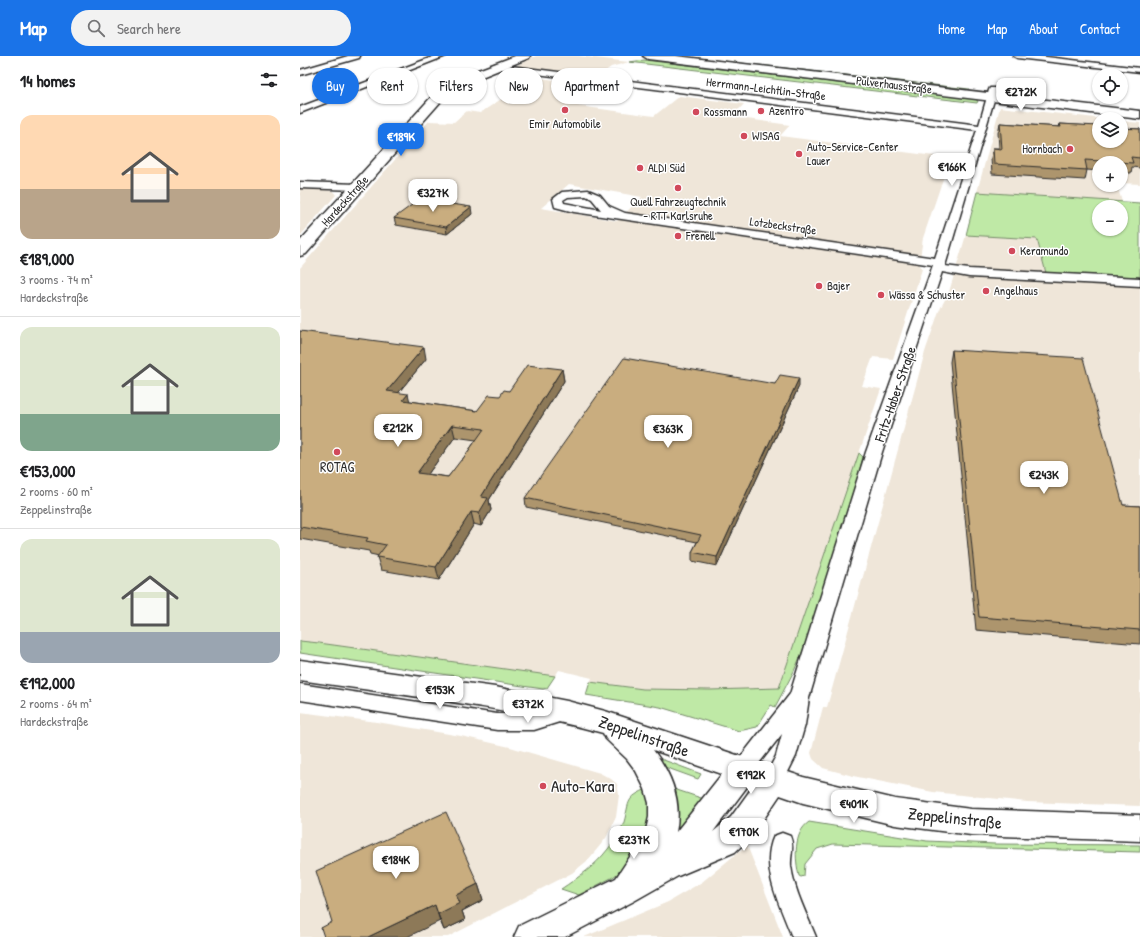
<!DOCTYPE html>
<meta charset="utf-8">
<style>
:root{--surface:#fff;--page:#f2f2f2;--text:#202124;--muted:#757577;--line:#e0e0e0;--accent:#1a73e8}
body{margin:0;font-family:"Patrick Hand",sans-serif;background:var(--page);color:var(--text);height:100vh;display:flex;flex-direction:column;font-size:15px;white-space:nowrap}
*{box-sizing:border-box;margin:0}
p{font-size:13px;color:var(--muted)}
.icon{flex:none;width:22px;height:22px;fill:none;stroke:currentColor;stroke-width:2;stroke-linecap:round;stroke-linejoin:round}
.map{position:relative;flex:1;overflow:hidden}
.side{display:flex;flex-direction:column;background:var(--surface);width:300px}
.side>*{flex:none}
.top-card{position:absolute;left:12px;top:12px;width:380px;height:36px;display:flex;gap:8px}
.controls{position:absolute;left:792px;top:12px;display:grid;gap:8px}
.controls a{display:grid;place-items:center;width:36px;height:36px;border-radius:50%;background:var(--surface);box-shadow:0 1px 3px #0004;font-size:20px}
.price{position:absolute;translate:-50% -34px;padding:0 9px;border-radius:8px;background:#fff;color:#222;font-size:13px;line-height:26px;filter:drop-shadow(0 1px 2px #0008)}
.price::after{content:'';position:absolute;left:50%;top:24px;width:12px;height:9px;margin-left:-6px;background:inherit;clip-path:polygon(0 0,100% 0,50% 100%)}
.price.active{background:var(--accent);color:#fff}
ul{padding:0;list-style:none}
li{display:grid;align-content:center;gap:8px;height:212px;padding:0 20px}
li+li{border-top:1px solid var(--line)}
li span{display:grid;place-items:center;height:124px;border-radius:12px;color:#555}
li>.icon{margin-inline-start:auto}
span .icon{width:72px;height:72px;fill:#fffc;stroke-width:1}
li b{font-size:17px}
h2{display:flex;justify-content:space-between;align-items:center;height:48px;padding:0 20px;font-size:17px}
.tag{padding:0 14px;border-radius:18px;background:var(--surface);box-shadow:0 1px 3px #0004;font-size:14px;line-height:36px}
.tag.active{background:var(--accent);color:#fff}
header{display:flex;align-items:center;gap:24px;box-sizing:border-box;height:56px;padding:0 20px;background:var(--accent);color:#fff}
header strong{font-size:19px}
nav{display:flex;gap:22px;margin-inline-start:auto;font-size:14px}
.search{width:280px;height:36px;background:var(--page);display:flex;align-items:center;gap:10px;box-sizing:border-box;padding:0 14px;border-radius:22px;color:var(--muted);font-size:15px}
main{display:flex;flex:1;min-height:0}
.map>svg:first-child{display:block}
.built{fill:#efe6d9;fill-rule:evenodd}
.green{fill:#bfe9a6;stroke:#758a68;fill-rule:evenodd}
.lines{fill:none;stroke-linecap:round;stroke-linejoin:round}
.street-casing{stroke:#2b2b2b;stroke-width:3}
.secondary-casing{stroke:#2b2b2b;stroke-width:3}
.street{fill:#fff;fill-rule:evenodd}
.secondary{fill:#fff;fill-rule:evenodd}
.wall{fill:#ad956d;stroke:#2b2b2b;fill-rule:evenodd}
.shaded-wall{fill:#8d7959;stroke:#2b2b2b}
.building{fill:#c9ad7f;stroke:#2b2b2b;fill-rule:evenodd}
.poi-dot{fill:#d1495b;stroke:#fff;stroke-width:1.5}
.labels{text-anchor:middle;stroke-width:3;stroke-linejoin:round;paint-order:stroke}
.far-street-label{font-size:12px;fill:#2b2b2b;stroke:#fff}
.far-poi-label{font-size:12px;fill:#2b2b2b;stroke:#fff;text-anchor:start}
.street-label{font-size:14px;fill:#2b2b2b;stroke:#fff}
.poi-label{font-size:14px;fill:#2b2b2b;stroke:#fff}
.near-street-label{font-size:17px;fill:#2b2b2b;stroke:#fff}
.near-poi-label{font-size:17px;fill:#2b2b2b;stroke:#fff;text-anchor:start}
</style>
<header>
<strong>Map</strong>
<div class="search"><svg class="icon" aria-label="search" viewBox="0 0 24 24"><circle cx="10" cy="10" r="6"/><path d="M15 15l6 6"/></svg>Search here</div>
<nav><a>Home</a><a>Map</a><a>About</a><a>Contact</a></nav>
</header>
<main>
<section class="side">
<h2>14 homes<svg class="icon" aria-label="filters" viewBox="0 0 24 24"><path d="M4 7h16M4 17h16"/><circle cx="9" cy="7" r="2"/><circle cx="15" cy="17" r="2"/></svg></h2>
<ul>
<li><span style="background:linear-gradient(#ffd9b3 60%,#b9a48a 0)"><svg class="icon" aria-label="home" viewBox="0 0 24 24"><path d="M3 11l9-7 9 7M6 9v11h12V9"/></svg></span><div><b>€189,000</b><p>3 rooms · 74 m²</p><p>Hardeckstraße</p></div></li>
<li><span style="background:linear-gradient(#dfe7d0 70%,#7fa58c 0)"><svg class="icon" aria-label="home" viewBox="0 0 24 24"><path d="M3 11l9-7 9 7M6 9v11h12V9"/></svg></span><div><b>€153,000</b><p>2 rooms · 60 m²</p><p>Zeppelinstraße</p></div></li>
<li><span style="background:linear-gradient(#dfe7d0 75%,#9aa5b1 0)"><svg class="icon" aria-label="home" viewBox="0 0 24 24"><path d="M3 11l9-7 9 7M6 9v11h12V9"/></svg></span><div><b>€192,000</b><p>2 rooms · 64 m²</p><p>Hardeckstraße</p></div></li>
</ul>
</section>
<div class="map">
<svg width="840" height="881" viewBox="0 0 840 881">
<rect width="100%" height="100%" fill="#fff"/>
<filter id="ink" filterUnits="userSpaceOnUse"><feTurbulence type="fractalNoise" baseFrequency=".025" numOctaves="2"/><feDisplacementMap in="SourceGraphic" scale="8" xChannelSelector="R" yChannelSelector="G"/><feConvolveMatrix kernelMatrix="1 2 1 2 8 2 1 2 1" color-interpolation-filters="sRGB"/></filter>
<g filter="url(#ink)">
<path class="built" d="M236,0h42l51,6 -18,5 -11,8 -12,1 -70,-9 -1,-2z
M226,20l66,9 -20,15 9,2 -3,4 76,10 25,-20 65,8 -12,13 58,8 -10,11 170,22 -27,80 -4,27 3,4 -29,90 -20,-2 -11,29 19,3 -102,299 -69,2 -67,-1 -53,-7 2,-4 -33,-8 -4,6 -255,-35v-373l129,-147 25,1 13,-11 13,2 35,-23 -8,-2zM269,128l73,13 -25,24 -76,-13z
M700,51l104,12h-5v22h22v-20l19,2v61l-19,-1v-20h-22v22h18l5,17 -145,-10z
M0,132l25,2 8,1 3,4 -36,41z
M666,179l71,4 12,42 91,4v521l-113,-4 -94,-10 -80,-16 -30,-8 -10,-9 -2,-6 12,-46h4l98,-355 14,-41 10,-19z
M0,656l77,10 84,14 49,11 90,26 11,6 6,5 2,11 -3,22 -10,21 -8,10 -11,13 -15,12 -124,64h-148z
M447,789l36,92h-199l84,-35 34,-20z"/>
<path class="green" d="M362,0h18l289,33 -1,3z
M344,4l331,39 3,2 -1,2 -348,-41z
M677,136l163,11v74l-94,-4 -9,-34 -71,-4zM799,151h22v22h-22z
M559,397l4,4 -12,47 -42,133 -15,34 -19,36 -4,-2 -14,22 -18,4 -79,-24 -74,-12 4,-13 53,7 67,1 69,-2z
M0,585l19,2 236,33 -8,12 -4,1 -243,-36z
M361,703l40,15 -3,5 -36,-13 -3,-6z
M368,731l39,13 -31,33h-8z
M349,732l3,36 -24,42 -15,11 -34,18 -18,-6c18,-12 34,-23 47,-40 5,-7 13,-18 16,-27 6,-21 1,-24 25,-34z
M509,766l118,19 68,3 145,1v7l-307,-8 -16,5 -12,15 -1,12 -3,1 -2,-1c-4,-17 -6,-43 10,-54z"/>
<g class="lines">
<defs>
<path id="street" d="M48,0h12l-1,2 -59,17v-5z
M135,0h11l-146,57v-6z
M713,0h25l102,12v4l-123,-14z
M195,8l484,61 10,-35 1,-2h6l1,2 -52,176 24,3 171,9v8l-171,-9 -27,-5 -60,180 -73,246 -4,27 -9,31 -15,30 -7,3 -7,-3 -4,-6 13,-24 6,-22 -33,42 -7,3 -7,-3 -3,-6 3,-6 55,-70 76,-242 67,-187 -359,-53 -19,-5 -2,-8 9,-7 26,-2 12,5 9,11 16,7 310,45 42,-128 -464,-59 -18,-3zM286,140l6,3 9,11 -37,-7 -1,-3 5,-3z
M0,126l57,2 5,3 -5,3 -57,-2z
M0,628l197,30h37l31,-10 7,2 3,6 -3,6 -38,12h-37l-197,-30z
M482,777l8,3c5,11 0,19 1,30 3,24 16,49 25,71h-24c-11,-30 -33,-69 -18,-101z"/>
<path id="secondary" d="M215,0h15l-1,2 -55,22 -31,19 -137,155 -6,2v-15l135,-148 30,-18z
M343,0h33l464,55v8l-492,-60z
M0,604l195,27 72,14 38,10 198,66 92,22 76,10 169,6v26l-169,-6 -76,-10 -92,-22 -23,-8 -27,40 -18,17 -57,24 -44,25 -69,36h-51l5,-11 97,-48 29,-44 4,-17v-14l-4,-14 -9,-18 -9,-12 -21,-20 -3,-6c-99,-27 -202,-38 -303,-53zM353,694l69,24 -46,58c6,-30 -4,-58 -23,-82zM449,728l5,1 -23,32 -18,15z"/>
</defs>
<use href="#street" class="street-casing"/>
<use href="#secondary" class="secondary-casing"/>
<use href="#street" class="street"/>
<use href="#secondary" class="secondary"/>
</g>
<path class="wall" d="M700,67l59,4 1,-3 80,5v39l-8,-1 -1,6h-10v-10h-22v8l-12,-1 -2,10 -93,-6 -1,-16 2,-10h6l-1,-15z
M172,158l-25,20 -51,-9 -2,-7z
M0,275l126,28 -28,34 12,8 67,10 32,-20 53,-22 2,12 -75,119 2,10 -10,16 -7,-2 -35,56 -58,-10 -4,-13 2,-1 -9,-2 -1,-3 -69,-12zM155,381l21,3 -14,20 -14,17 -20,-3z
M652,294l171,155 17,1v138l-164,-14 -26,-268z
M475,328l24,2 -82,180 -25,-5v-9l5,-10 -171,-35 -1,-9z
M178,828l5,16 -21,11 3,9 -21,10 -4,-9 -119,7z"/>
<path class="shaded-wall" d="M171,151l1,7 -25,20 -1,-7z
M124,291l2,12 -36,44 -3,-12z
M262,313l2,12 -75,119 2,10 -10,16 -2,-13 2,-16z
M499,322v8l-82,180v-9z
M108,338l3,12 -8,-6z
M152,369l3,12 -35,48 -3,-12z
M171,456l3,12 -35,56 -3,-13z
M178,828l5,16 -21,11 3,9 -21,10 -6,-16 18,-19z
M135,849l5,16 -33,16h-39z"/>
<path class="building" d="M700,67l61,4 -1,-3 39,2v15h22v-13l19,1v29l-9,-1 2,6 -48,-3 2,10 -93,-6 -1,-16 9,1z
M120,143l51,8 -25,20 -52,-9z
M0,275l124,16 -37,44 21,3 -5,6 74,11 12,-16 11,1 4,-6 5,1 18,-26 35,4 -81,128 7,1 -9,15 -8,-1 -35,55 -59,-10 9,-12 -20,-4 2,-3 -68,-11zM152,369l32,4 -22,31h-1l-13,17 -31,-4z
M652,294l131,8 40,147 17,1v124l-161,-13z
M324,302l151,26 5,-9 19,3 -82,179 -25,-5 9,-17 -176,-37z
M146,756l32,72 -22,11 4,8 -22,11 -3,-9 -67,32h-44l-3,-9 11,-6 -16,-51z"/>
</g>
<g class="poi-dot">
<circle cx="265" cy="54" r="4"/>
<circle cx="461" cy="55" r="4"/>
<circle cx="396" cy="56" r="4"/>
<circle cx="444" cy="80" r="4"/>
<circle cx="770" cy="93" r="4"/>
<circle cx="499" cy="98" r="4"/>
<circle cx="340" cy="112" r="4"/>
<circle cx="378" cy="132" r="4"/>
<circle cx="378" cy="180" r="4"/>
<circle cx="712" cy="195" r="4"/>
<circle cx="519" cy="230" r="4"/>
<circle cx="686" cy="235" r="4"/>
<circle cx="581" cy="239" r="4"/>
<circle cx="37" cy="396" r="4"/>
<circle cx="243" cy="730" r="4"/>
</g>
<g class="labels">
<g class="far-street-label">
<text transform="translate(594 29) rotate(7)" y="4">Pulverhausstraße</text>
<text transform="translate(466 33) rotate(7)" y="4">Herrmann-Leichtlin-Straße</text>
<text transform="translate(45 145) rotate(-48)" y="4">Hardeckstraße</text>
<text transform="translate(483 170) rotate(8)" y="4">Lotzbeckstraße</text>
</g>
<g class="far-poi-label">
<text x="469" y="59">Azentro</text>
<text x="404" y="60">Rossmann</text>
<text x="265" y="72" text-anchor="middle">Emir Automobile</text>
<text x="452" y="84">WISAG</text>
<text x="507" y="95">Auto-Service-Center<tspan x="507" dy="14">Lauer</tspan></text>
<text x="762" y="97" text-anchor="end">Hornbach</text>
<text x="348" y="116">ALDI Süd</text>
<text x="378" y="150" text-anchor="middle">Quell Fahrzeugtechnik<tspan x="378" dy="14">- RTT Karlsruhe</tspan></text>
<text x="386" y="184">Frenell</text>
<text x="720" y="199">Keramundo</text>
<text x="527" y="234">Bajer</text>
<text x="694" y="239">Angelhaus</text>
<text x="589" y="243">Wässa &amp; Schuster</text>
</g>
<g class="street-label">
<text transform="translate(595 338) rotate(-71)" y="5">Fritz-Haber-Straße</text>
</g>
<g class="poi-label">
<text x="37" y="416">ROTAG</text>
</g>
<g class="near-street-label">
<text transform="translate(344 680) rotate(19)" y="6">Zeppelinstraße</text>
<text transform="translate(655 762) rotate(6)" y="6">Zeppelinstraße</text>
</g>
<g class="near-poi-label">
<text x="251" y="736">Auto-Kara</text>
</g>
</g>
</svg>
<div class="controls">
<a><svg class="icon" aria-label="locate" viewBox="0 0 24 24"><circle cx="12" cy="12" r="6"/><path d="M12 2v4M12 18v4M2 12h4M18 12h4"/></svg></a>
<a><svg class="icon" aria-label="layers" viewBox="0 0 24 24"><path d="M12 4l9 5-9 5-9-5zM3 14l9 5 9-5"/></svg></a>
<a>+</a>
<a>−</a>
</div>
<b class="price" style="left:721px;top:56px">€272K</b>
<b class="price active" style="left:101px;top:101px">€189K</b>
<b class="price" style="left:652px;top:131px">€166K</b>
<b class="price" style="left:133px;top:157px">€327K</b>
<b class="price" style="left:98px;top:392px">€212K</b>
<b class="price" style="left:368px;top:393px">€363K</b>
<b class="price" style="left:744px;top:439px">€243K</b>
<b class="price" style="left:140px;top:654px">€153K</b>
<b class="price" style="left:228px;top:668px">€372K</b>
<b class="price" style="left:451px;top:739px">€192K</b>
<b class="price" style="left:554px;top:768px">€401K</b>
<b class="price" style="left:444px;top:796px">€170K</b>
<b class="price" style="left:334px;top:804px">€237K</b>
<b class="price" style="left:96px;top:824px">€184K</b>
<div class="top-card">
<a class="tag active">Buy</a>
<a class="tag">Rent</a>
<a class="tag">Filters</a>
<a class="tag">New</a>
<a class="tag">Apartment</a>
</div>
</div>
</main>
